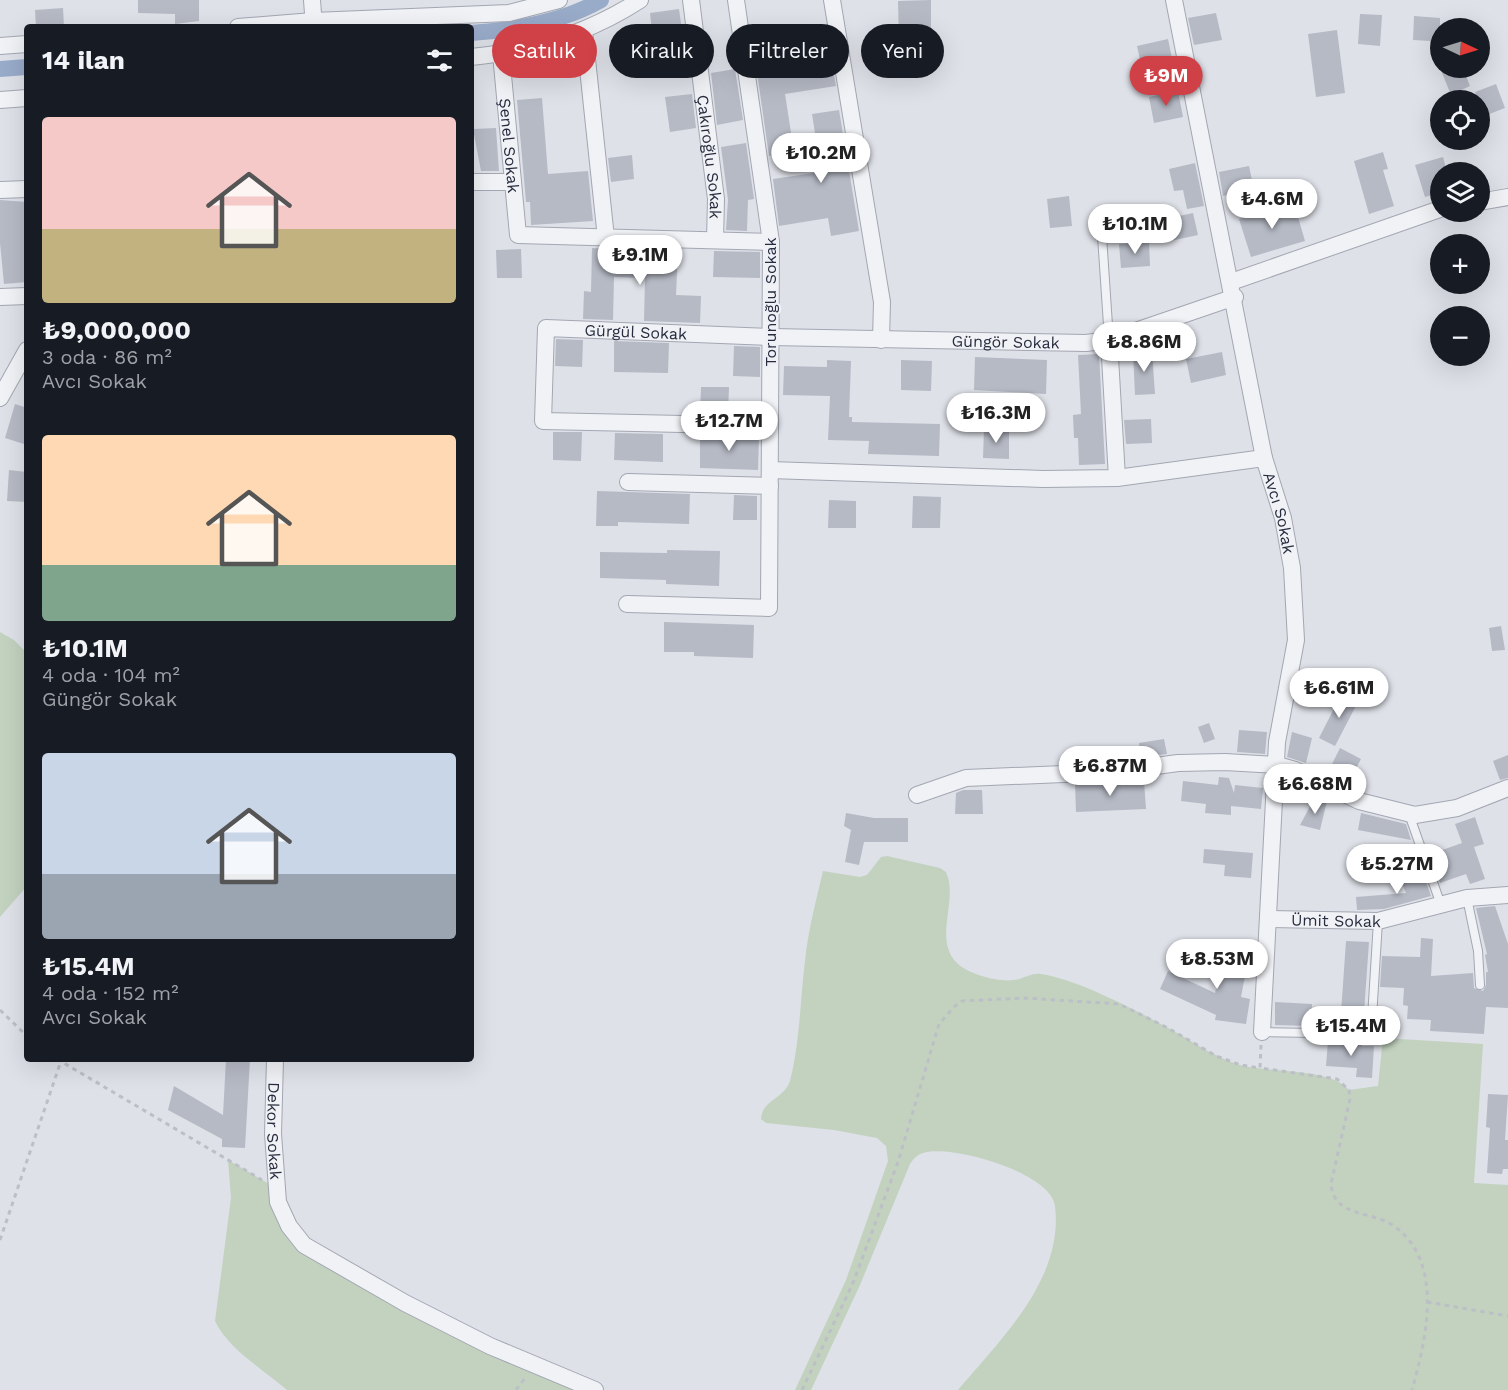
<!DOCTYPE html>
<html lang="tr">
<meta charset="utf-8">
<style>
:root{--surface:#171b24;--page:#242831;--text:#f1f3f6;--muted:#9ea1a6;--accent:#d04047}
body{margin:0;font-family:"Work Sans",sans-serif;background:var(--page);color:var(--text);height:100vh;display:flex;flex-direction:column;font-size:22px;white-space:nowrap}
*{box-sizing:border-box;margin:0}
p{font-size:20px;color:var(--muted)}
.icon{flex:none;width:33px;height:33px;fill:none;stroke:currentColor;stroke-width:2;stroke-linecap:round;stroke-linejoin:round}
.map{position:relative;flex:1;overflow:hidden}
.drawer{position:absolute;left:24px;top:24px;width:450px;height:1038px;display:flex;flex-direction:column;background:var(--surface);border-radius:6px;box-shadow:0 6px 24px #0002}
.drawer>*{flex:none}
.top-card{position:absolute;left:492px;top:24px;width:570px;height:54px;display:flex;gap:12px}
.needle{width:39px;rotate:94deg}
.buttons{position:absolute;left:1430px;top:18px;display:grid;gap:12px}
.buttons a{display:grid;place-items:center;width:60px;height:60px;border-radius:50%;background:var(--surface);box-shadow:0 6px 24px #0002;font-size:30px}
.price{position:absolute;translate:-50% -51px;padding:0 14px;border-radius:21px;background:#fff;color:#222;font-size:20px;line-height:39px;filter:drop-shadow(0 2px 3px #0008)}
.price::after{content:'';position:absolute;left:50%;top:36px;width:18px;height:14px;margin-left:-9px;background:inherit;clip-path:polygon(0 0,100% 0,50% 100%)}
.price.current{background:var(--accent);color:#fff}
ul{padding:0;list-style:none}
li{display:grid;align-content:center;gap:12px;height:318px;padding:0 18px}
li span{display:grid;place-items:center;height:186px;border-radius:6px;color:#555}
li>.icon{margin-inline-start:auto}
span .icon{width:108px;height:108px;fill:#fffc;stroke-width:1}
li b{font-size:26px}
h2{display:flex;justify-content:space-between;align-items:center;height:72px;padding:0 18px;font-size:26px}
.chip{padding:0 21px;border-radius:27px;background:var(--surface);box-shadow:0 6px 24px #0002;font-size:21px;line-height:54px}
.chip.current{background:var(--accent);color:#fff}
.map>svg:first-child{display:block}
.green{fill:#c2d2bf}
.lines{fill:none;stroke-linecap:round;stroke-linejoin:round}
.canal{stroke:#98abc9;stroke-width:16}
.building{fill:#b6bac5}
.lane-casing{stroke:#a3a7b2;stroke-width:10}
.street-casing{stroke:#a3a7b2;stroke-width:18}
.path{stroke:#bcbfc6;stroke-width:3;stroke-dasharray:4.5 4.5;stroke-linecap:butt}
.lane{stroke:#f1f2f6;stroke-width:8}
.street{stroke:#f1f2f6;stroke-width:16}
.labels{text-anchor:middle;stroke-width:4.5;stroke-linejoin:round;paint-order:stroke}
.street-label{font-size:16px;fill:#272d3f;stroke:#eef0f6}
</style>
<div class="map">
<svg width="1508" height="1390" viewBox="0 0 1508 1390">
<rect width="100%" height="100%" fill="#dee1e8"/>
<path class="green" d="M0,632l14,8 13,13v233l-27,31z
M887,856l53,12 6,4c13,28 -14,68 12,92 12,11 45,20 61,15 8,-2 13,-6 22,-5 40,6 102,40 138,60 20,12 39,24 61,31 29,8 92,3 109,25l29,-4 5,-48 100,6 -9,139 34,2v205h-550c43,-51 106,-111 97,-184 -4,-34 -105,-62 -132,-53 -6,2 -10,6 -13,11l-50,121 -49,105h-16l51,-110 42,-119 -2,-15 -9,-8 -43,-8 -68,-7 -5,-4c1,-19 23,-20 29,-38 10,-39 10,-80 15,-120 3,-30 11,-60 18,-90l37,6 7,-2 14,-18z
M228,1160l48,28 28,57 291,145h-308c-23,-20 -59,-41 -72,-69l16,-123z"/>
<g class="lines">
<path class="canal" d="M471,33c43,-3 92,-11 130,-33
M0,69l27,-2"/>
</g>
<path class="building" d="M138,0h61v21l-24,3v-10l-37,-1z
M931,0v42h-32l-1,-41z
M63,8l1,19h-28l-1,-17z
M679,9l4,29 -30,3 -3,-28z
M1216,13l6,27 -28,5 -6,-27z
M1360,14l22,1 -2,31 -22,-2z
M1414,16l26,2v46l-10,-23 -17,-1z
M1337,30l8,63 -29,4 -8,-63z
M827,34l9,52 -51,8 9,58 -25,4 -13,-91 45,-7 -3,-19z
M1168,39l5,24 -31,6 -5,-23z
M1440,68h23l7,18 -19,9z
M735,69l8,51 -26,5 -6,-52z
M1496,84l9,24 -21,8 -9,-24z
M1178,91l5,26 -29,6 -5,-26z
M692,94l4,34 -26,4 -5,-35z
M542,98l6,76 40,-3 5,50 -62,4 -1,-23h-4l-9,-102z
M839,110l20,121 -28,5 -3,-18 -49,8 -6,-47 48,-7 -9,-58z
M496,128l3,43h-18l-8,-42z
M746,143l8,56 -6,1 -1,31 -21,-1 2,-30 -7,-53z
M1383,152l5,17 -5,1 11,36 -25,8 -15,-53z
M632,155l2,24 -23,3 -3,-24z
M1443,157l4,15h-7v21l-15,4 -10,-32z
M1195,163l9,43 -17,3 -4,-19 -9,1 -5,-22z
M1249,166l5,24 -31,6 -4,-24z
M1069,196l3,30 -22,2 -3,-29z
M0,200l27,2v80l-23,2 -4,-41z
M1294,203l11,38 -54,16 -12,-38z
M1193,213l5,22 -28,6 -5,-22z
M1149,242l1,24 -29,2 -2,-24z
M592,248l86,4 -2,43 25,1 -1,27 -56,-2 1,-43 -31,-1 -1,43 -30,-1 1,-28 7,1z
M521,249l1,29h-25l-1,-28z
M714,251l46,1v26l-47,-1z
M556,339l27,1 -1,27 -27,-1z
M614,341l55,2 -1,30 -54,-1z
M734,346l26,1v30l-27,-1z
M1152,351l3,43 -20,1 -2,-43z
M1222,352l4,23 -35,8 -5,-24z
M1099,354l6,110 -26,1 -1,-27h-4l-1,-23 8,-1 -3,-59z
M975,357l72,3 -1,34 -72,-4z
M827,360l24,1 -2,56h3v5l88,2 -1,32 -71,-2 1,-13 -41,-1 2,-44 -47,-1 1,-29 43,1z
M901,360l31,1 -1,30 -30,-1z
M701,387h28l-1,28 -28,-1z
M15,404l12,4v37l-22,-7z
M1151,419l1,24 -26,1 -2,-24z
M984,429l25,1v29l-26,-1z
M553,432h29l-1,29 -28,-1z
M615,433l48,1v28l-49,-2z
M700,435l59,1 -1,34 -58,-2z
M9,470l18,2v30l-20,-1z
M597,491l93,3 -1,30 -71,-2v4h-22z
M734,495l23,1v24h-24z
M913,496l28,1 -1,31h-28z
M829,500l27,1v27h-28z
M667,550l53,1 -1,35 -53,-2v-4l-66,-2v-26l67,1z
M664,622l90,3 -1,33 -59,-2v-4h-30z
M1501,626l4,24 -13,1 -3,-23z
M1343,691l16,9 -24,46 -16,-8z
M1209,723l6,16 -11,4 -6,-16z
M1239,730l28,2 -2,22 -28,-2z
M1292,732l20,6 -6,25 -19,-6z
M1164,739l3,15 -26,3 -2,-14z
M1340,748l21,11 -12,23 -21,-10z
M1508,755v23l-8,2 -7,-19z
M1219,777l10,1 5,15 1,-8 28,3 -2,21 -30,-3v9l-26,-2 1,-9 -25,-3 2,-20 35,4z
M1144,781l2,28 -70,3 -1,-28z
M963,790h19l1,24h-28l1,-21z
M1314,799l13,2 -7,29 -20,-5z
M846,813l28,5h34v24h-44l-5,23 -14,-3 6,-32 -7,-4z
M1361,813l45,11 5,16 -53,-10z
M1475,817l9,27 -10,3 11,32 -15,5 -4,-10 -26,9 -9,-29 31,-11 -7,-19z
M1204,849l49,4 -2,25 -27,-2 1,-11 -22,-2z
M1423,873l8,23 -47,13 -27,1 -1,-13 50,-4 -5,-12z
M1495,906l13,38v64l-22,-1 -2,27 -54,-3 1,-11 -24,-1 1,-13 -5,-1 1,-17 -24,-1 2,-31 38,1 1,-19 12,1 -2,37 42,-3 1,15 9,3 3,-6v-13h2l-3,-17 2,-1 -11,-46z
M1346,941l23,1 -6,85h-23z
M1223,950l26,5 -8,42 9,2 -4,25 -31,-4 1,-5 -56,-26 8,-18 47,22z
M1275,1002l37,2 -1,22 -36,-1z
M1362,1040v6h12l-2,32 -16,-1 1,-9 -31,-2 2,-25z
M226,1059h24l-5,89 -23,-1v-8l-54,-29 6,-24 49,29z
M1488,1094l20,1 -3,45h3v29h-5l-1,5 -15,-1 3,-45 -4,-1z"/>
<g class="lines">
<defs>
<path id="lane" d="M1101,221l8,119
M1409,814l32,91
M1467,898l11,53 2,34
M1262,1032l109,2 7,-113"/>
<g id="street">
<path d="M312,0l2,27"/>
<path id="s1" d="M691,0l25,199 -1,41"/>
<path d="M832,0l50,302 -1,38"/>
<path id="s2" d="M1174,0l90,458 19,60 9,50 4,72 -19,102 -15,290"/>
<path d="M238,27l75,-6 196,-8 50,-13"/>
<path d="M584,31l22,207"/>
<path d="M0,46l27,-2"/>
<path id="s3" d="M501,54l17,181 253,7"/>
<path d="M471,57c60,-6 118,-24 169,-57"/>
<path d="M0,100l27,-2"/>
<path d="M471,182h42"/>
<path d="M0,190l27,-1"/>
<path d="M1479,202l29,-5"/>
<path d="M1231,282l209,-73"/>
<path d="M0,297l27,-1"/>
<path d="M1109,340l8,138"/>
<path d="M0,398l27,-48"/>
<path id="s4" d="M770,426l-227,-5 3,-93 225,9 315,6 23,-3 126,-43"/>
<path d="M770,470l273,9 74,-1 147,-20"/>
<path d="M628,482l142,4"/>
<path d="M627,604l142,4 2,-366 -35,-242"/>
<path d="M917,795l49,-17 146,-6 66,-9 47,-1 52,3 18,5 64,31 56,14 42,-7 51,-20"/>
<path id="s5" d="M1268,919l110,2 89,-23 41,-3"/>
<path id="s6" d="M275,1059l-2,75 5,68 11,24 15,19 101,58 85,43 105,44"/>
</g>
</defs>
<use href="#lane" class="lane-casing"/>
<use href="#street" class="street-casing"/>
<path class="path" d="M0,1010l27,26
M1261,1045l-1,23 77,11 12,11 1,9 -19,85c3,34 40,26 63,42 51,36 32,114 18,164
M57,1059l205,121
M0,1240l61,-179
M1427,1302l81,14
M516,1390l9,-12
M802,1390l51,-107 45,-121 41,-138 16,-18 7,-5 62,-3 95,6 49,24 48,28 25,9 19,3"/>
<use href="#lane" class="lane"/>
<use href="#street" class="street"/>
</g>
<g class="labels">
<g class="street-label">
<text dy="6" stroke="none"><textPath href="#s3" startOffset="92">Şenel Sokak</textPath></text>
<text dy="6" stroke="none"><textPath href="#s1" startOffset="158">Çakıroğlu Sokak</textPath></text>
<text transform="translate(770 302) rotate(-90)" y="6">Torunoğlu Sokak</text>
<text dy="6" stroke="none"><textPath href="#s4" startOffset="410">Gürgül Sokak</textPath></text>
<text dy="6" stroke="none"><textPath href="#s4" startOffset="780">Güngör Sokak</textPath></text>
<text dy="6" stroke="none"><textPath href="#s2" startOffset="524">Avcı Sokak</textPath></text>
<text dy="6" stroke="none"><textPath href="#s5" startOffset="68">Ümit Sokak</textPath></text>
<text dy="6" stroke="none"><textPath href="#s6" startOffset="72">Dekor Sokak</textPath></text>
</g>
</g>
</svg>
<div class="buttons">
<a><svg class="needle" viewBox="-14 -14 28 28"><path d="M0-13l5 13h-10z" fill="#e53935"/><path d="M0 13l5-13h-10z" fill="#9ea1a6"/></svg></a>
<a><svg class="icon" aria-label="locate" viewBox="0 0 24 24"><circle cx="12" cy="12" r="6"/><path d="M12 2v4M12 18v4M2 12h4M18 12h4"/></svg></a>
<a><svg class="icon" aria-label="layers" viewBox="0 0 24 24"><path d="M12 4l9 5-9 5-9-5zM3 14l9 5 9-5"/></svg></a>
<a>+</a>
<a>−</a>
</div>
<b class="price current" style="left:1166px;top:107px">₺9M</b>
<b class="price" style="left:821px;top:184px">₺10.2M</b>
<b class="price" style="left:1272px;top:230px">₺4.6M</b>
<b class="price" style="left:1135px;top:255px">₺10.1M</b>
<b class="price" style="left:640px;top:286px">₺9.1M</b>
<b class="price" style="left:1144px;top:373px">₺8.86M</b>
<b class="price" style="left:996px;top:444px">₺16.3M</b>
<b class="price" style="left:729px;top:452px">₺12.7M</b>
<b class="price" style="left:1339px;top:719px">₺6.61M</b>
<b class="price" style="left:1110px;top:797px">₺6.87M</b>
<b class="price" style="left:1315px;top:815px">₺6.68M</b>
<b class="price" style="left:1397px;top:895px">₺5.27M</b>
<b class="price" style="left:1217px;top:990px">₺8.53M</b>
<b class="price" style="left:1351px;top:1057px">₺15.4M</b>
<div class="top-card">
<a class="chip current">Satılık</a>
<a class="chip">Kiralık</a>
<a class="chip">Filtreler</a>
<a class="chip">Yeni</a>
</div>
<section class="drawer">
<h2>14 ilan<svg class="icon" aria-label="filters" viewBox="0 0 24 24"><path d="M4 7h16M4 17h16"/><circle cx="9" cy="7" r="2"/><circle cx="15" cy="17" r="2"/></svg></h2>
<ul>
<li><span style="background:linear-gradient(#f6c9c9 60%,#c2b280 0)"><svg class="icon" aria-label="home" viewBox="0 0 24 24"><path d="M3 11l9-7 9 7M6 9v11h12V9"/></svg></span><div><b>₺9,000,000</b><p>3 oda · 86 m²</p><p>Avcı Sokak</p></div></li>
<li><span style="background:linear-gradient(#ffd9b3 70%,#7fa58c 0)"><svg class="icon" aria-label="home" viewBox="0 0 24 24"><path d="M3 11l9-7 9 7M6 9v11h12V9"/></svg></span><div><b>₺10.1M</b><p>4 oda · 104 m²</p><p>Güngör Sokak</p></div></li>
<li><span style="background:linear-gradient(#c9d6e8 65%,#9aa5b1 0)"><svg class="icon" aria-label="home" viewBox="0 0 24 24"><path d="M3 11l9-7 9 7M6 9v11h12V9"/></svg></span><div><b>₺15.4M</b><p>4 oda · 152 m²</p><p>Avcı Sokak</p></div></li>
</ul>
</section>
</div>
